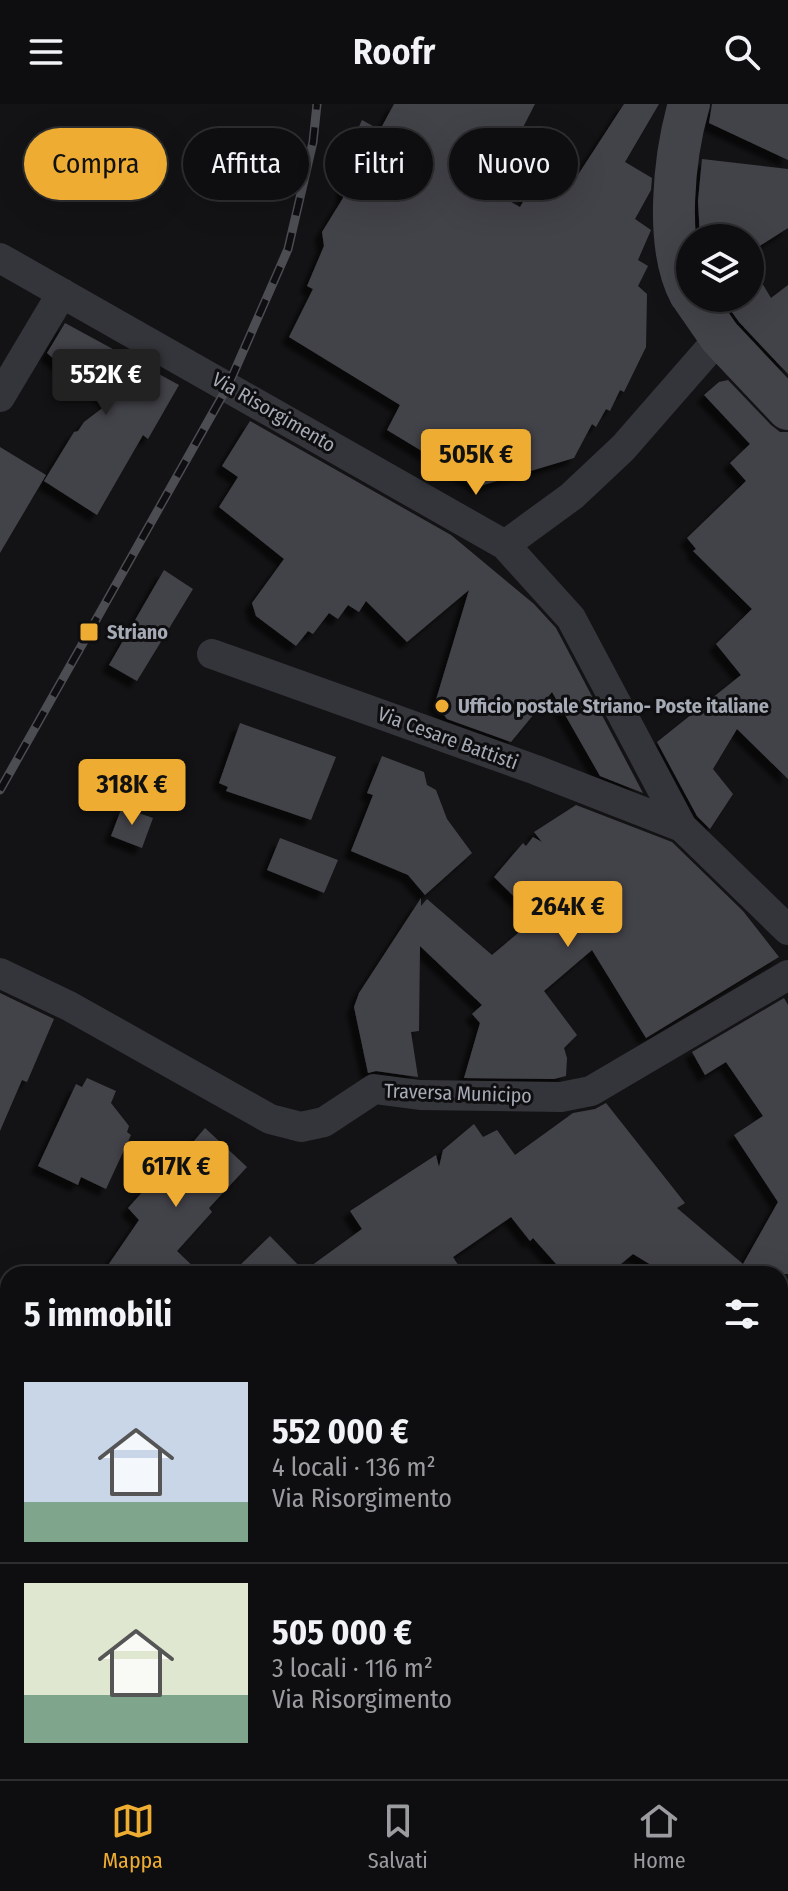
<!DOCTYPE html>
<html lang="it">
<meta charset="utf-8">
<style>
:root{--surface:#0e0e10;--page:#171719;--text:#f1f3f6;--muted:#9b9c9f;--line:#2e2e30;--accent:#eead32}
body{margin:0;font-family:"Fira Sans Condensed",sans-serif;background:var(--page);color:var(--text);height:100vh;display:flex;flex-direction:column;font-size:30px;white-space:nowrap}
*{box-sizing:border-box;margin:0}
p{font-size:26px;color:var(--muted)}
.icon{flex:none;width:44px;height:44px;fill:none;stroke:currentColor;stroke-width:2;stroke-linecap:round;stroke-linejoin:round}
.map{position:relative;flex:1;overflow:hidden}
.side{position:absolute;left:0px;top:1162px;width:788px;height:514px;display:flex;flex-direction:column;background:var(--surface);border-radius:24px 24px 0 0;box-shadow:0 8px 32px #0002,0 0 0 2px var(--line)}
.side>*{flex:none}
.top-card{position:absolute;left:24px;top:24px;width:740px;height:72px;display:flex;gap:16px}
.buttons{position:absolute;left:676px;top:120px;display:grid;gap:16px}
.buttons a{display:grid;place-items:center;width:88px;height:88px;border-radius:50%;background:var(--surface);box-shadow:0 8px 32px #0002,0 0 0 2px var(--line);font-size:40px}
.price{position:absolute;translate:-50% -68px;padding:0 18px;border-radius:8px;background:var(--accent);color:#111;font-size:26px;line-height:52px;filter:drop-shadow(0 2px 4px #0008)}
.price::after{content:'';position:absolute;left:50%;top:48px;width:24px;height:18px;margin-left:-12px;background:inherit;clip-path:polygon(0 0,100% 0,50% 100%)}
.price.active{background:#222;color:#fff}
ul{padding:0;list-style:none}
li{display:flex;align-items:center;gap:24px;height:200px;padding:0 24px}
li+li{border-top:2px solid var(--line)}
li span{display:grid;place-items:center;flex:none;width:224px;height:160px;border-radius:0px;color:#555}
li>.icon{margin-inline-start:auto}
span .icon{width:96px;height:96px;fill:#fffc;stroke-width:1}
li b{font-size:34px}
h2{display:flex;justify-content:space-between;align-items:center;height:96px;padding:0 24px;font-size:34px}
.pill{padding:0 28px;border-radius:36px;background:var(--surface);box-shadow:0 8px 32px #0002,0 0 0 2px var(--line);font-size:28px;line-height:72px}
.pill.active{background:var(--accent);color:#111}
header{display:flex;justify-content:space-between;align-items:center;height:104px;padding:0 24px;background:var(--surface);font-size:36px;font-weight:600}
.menu{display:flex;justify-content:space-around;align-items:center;height:112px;border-top:2px solid var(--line);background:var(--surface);font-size:22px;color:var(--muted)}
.menu a{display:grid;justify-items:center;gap:4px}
.menu .active{color:var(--accent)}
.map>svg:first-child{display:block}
.green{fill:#1f2720}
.building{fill:#424348;filter:url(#shadow)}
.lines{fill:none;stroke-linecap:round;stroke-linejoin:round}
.minor{stroke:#34353a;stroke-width:30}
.secondary{stroke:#42444a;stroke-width:42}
.rail-casing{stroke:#4b4d53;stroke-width:9}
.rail{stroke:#0e0e10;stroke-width:6;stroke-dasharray:18;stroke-linecap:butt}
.poi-dot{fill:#eead32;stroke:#0e0e10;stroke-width:3}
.labels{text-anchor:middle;stroke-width:6;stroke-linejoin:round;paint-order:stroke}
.street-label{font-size:20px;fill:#a5aab5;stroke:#0e0e10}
.poi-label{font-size:20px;font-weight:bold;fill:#a5aab5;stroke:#0e0e10;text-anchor:start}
</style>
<header><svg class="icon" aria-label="menu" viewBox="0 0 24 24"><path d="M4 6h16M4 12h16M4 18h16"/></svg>Roofr<svg class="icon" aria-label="search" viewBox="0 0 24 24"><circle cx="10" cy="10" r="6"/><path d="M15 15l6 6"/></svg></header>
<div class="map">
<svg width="788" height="1675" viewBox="0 0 788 1675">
<defs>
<filter id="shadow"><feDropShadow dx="-7" dy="7" stdDeviation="2" flood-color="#0009"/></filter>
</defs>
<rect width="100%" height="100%" fill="#131315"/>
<path class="green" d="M8,1657v11h82l6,7h-96v-16z"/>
<path class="building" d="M394,0h141l-19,37 -12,-5 -28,46 44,25 24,-41 28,18 52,-80h35l-34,58 27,16 -1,12 -16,29 16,11 -13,30 10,6 -10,20 9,8 -1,53 -22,45 -4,-2 -10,21 -4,-2 -10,18 -4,-3 -18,34 -94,28 -93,-56 13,-25 -111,-68 24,-48 -6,-3 17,-40 -2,-14 21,-34 1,-31 6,-10 -3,-4 15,-33 18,10z
M712,0h76v56l-79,-37z
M702,55l86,10v59l-38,24v-14h-50l-2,-37z
M750,159l21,35 17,-13v89l-49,-52 -17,-24h28z
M65,219l114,62 -31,54 -5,-4 -46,80 -53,-34 30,-49 4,-1 6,-9 25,-19 -41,-39 -4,4 -17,-15z
M728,276l43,45 9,7h8v347l-51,-50 -24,40 20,25 -23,35 -13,-13 -40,-74 84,-67 -25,-31 36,-35 -59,-58 3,-2 -9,-11 59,-57 -16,-18 20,-19 -46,-49 15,-13z
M250,317l201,114 83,69 22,24 87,165 -43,-17 -48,-84 -41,50 -64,-23 -12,-16 34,-113 -62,52 -41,-41 -7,11 -11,-7 -10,14 -9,-6 -16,21 -5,-3 -12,15 -40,-30 -4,-13 32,-44 -65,-52 19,-30 -16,-11z
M0,343l46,28 -46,78z
M164,466l29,19 -56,92 -28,-16z
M240,619l96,34 -25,63 -85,-29 2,-4 -9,-4z
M382,652l42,16 3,13 9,5 11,29 25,34 -47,42 -17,-20 -57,-24 22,-56 -6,-2z
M576,701l96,37 71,69 36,46 -133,81 -54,-88 -48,41 33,44 -13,13 3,10 -1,18 -12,3 -90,-1 16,-55 -8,-9 10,-9 -62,-59 -1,85 -8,1 7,45 -42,-6 -8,2 -14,-66 5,-14 62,-95v8l6,-7 65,56 44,-37 -42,-41 29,-34 3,3 7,-9 9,5 -8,-10z
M122,703l31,11 -11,30 -31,-12z
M280,734l58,22 -14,33 -57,-23z
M0,889l54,26 -27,63 -5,-2 -22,51z
M784,894l4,7v269h-122l-33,-20 -24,20h-44l-32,-36 -3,3 -19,-24 -58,40 11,17h-233l39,-38 34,35 58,-42 -12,-18 86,-56 3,12 4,-17 31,-26 9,13 14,-7 18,25 58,-42 22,-4 11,-6 79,100 -8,5 66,56 35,-62 -44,-67 29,-19 -37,-54 -21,13 -13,-23z
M87,974l29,13 -5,12 18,23 -2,6 4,3 -25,54 -25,-12 -3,8 -40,-19 38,-82 6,3z
M205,1024l42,39 -38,41 3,4 -35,39 24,23h-99l37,-54 -11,-12 51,-57 3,4z"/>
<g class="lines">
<path class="minor" d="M0,154l505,287 66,73 111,209 106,103
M0,293l62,-104
M505,441l67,-49 51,-48 97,-111
M212,550l324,116 146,57
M0,869l69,33 201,113 31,8 23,-5 50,-33 46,6 141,2 30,-6 197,-116
M780,1560l8,-6
M776,1668l5,7
M404,1675l9,-7"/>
<path class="secondary" d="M689,0c-15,52 -25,142 1,190
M693,194l27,39 68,72
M780,1290l8,-14
M548,1675l4,-7"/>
<defs>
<path id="rail" d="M0,686l228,-404 60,-137 25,-107 4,-38"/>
</defs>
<use href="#rail" class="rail-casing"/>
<use href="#rail" class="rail"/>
</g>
<g class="poi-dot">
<rect x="79" y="518" width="20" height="20" rx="4"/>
<circle cx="442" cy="602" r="8"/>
</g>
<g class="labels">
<g class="street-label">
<text transform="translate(274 308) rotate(30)" y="7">Via Risorgimento</text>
<text transform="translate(448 634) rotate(20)" y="7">Via Cesare Battisti</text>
<text transform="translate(458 989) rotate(2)" y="7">Traversa Municipo</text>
</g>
<g class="poi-label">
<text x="107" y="535">Striano</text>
<text x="458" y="609">Ufficio postale Striano- Poste italiane</text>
</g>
</g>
</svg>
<div class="buttons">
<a><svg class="icon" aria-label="layers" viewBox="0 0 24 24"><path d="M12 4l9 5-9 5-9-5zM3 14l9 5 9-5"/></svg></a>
</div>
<b class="price active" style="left:106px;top:313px">552K €</b>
<b class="price" style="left:476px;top:393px">505K €</b>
<b class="price" style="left:132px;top:723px">318K €</b>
<b class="price" style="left:568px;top:845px">264K €</b>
<b class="price" style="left:176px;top:1105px">617K €</b>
<div class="top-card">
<a class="pill active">Compra</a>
<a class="pill">Affitta</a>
<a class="pill">Filtri</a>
<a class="pill">Nuovo</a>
</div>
<section class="side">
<h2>5 immobili<svg class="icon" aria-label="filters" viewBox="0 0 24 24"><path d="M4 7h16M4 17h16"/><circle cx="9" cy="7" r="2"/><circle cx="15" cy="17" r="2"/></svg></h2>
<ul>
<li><span style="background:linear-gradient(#c9d6e8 75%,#7fa58c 0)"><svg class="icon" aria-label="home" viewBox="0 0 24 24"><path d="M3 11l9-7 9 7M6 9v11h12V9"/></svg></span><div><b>552 000 €</b><p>4 locali · 136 m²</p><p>Via Risorgimento</p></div></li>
<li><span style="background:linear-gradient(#dfe7d0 70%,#7fa58c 0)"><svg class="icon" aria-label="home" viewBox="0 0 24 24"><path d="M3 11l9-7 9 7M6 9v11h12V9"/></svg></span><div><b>505 000 €</b><p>3 locali · 116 m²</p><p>Via Risorgimento</p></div></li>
</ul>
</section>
</div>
<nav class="menu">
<a class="active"><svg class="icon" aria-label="map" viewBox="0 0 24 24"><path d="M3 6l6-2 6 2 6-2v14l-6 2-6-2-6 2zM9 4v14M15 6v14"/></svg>Mappa</a>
<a><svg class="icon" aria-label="saved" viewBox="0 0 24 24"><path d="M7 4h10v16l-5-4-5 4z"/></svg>Salvati</a>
<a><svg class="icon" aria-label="home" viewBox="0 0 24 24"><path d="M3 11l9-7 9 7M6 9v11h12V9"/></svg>Home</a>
</nav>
